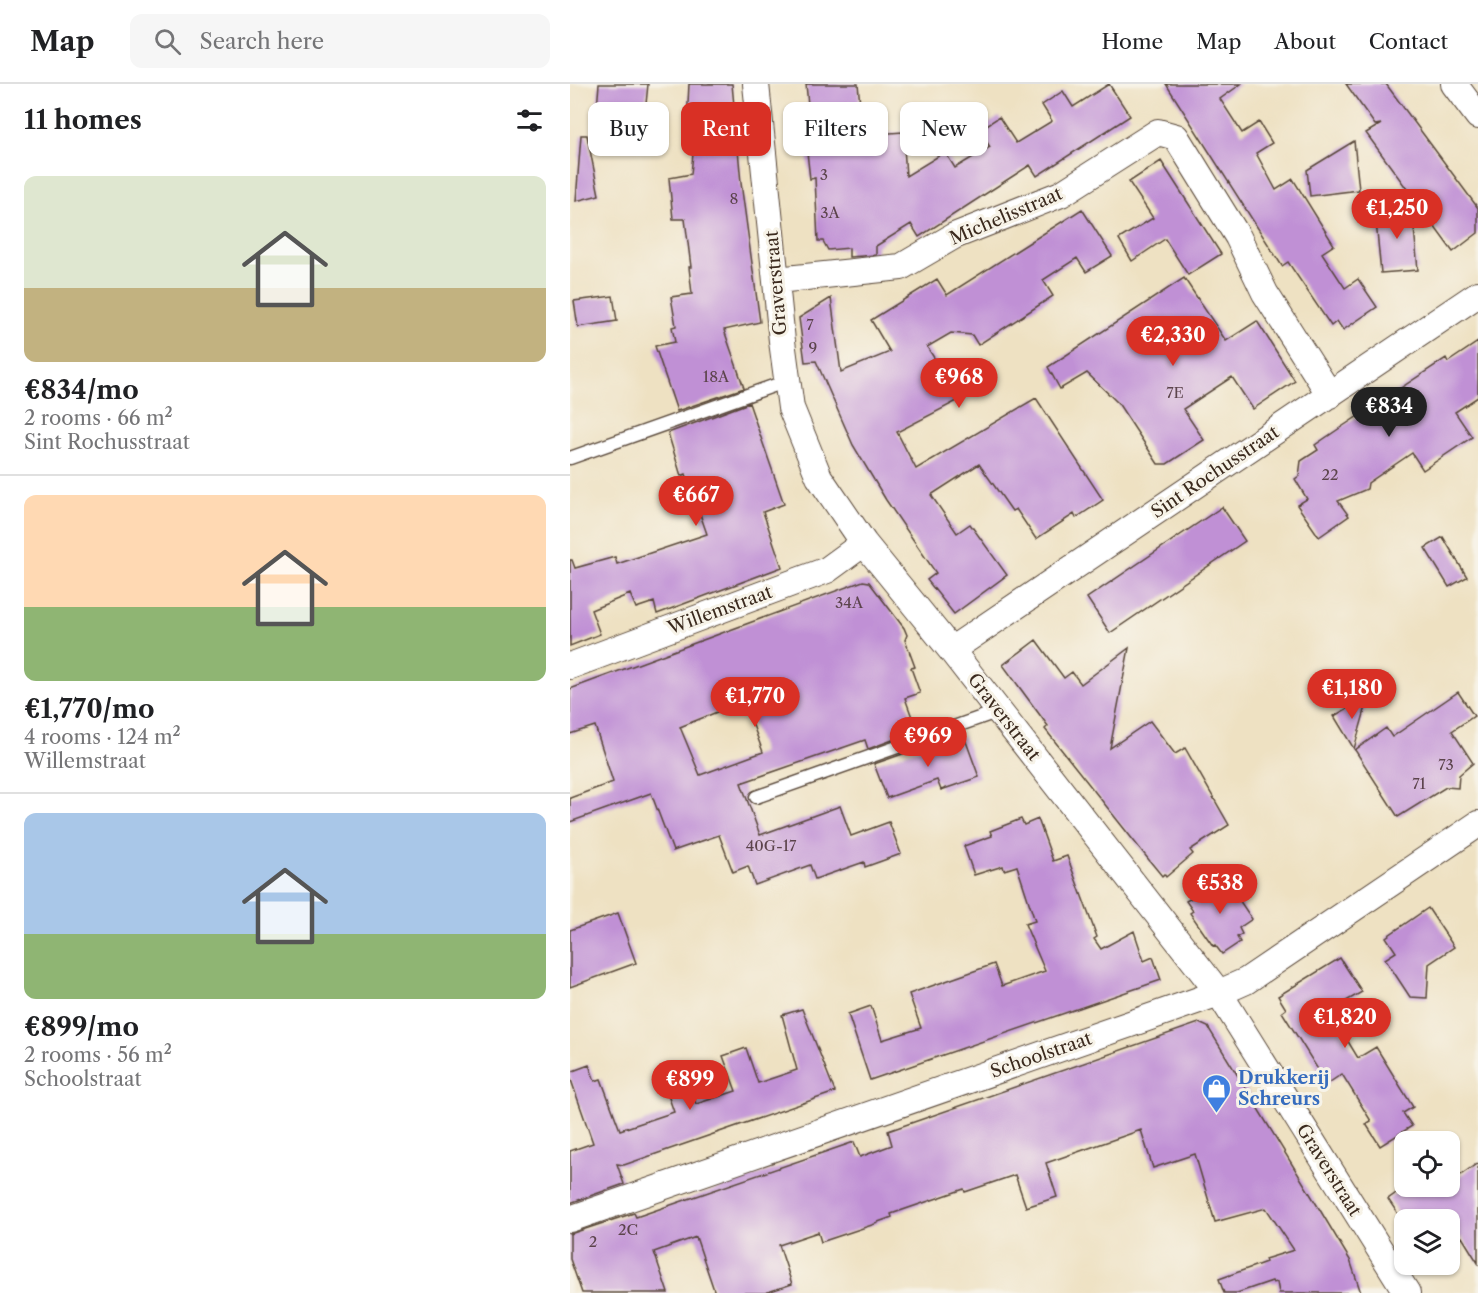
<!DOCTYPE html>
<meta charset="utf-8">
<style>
:root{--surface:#fff;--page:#f6f6f6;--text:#202124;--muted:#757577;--line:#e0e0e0;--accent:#d93025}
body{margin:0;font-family:"Libre Caslon Text",serif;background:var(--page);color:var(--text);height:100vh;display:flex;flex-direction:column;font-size:22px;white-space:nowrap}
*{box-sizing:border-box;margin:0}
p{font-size:20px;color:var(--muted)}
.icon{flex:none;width:33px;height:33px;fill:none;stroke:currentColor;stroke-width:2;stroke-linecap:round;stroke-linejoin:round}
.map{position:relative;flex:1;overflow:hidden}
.sheet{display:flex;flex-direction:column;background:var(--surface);width:570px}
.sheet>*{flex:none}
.top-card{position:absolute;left:18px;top:18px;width:570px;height:54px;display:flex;gap:12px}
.fabs{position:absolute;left:824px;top:1047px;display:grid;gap:12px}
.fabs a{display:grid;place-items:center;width:66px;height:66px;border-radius:12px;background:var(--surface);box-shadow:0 2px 4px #0004;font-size:30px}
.price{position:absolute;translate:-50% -51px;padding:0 14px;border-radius:21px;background:var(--accent);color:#fff;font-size:20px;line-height:39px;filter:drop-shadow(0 2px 3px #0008)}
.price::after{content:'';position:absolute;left:50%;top:36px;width:18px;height:14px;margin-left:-9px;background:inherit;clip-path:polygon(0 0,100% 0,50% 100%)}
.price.selected{background:#222;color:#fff}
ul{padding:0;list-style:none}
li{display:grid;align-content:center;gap:12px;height:318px;padding:0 24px}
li+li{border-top:2px solid var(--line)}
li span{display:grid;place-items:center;height:186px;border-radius:12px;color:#555}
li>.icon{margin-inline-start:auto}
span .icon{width:108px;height:108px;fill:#fffc;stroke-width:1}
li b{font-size:26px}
h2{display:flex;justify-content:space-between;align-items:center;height:72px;padding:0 24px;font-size:26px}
.chip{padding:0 21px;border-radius:12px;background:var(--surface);box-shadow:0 2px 4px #0004;font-size:21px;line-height:54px}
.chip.selected{background:var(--accent);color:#fff}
header{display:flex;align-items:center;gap:36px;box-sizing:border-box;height:84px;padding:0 30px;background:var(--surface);border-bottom:2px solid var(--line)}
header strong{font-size:28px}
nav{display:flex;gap:33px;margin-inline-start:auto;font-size:21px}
.search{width:420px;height:54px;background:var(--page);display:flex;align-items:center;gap:15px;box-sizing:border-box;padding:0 21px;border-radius:12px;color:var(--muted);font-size:22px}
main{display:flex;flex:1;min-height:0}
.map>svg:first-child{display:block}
.building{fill:#c090d5;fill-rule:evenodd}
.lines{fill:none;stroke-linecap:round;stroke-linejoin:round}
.lane-casing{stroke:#564537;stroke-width:15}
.street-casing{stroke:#564537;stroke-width:28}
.lane{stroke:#fff;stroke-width:12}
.street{stroke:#fff;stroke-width:26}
.labels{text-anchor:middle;stroke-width:6;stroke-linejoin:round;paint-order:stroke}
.number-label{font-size:15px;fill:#5c444c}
.street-label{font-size:18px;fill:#3b2a1e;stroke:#f7f3e8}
.shop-label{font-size:18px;font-weight:bold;fill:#366cbe;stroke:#f7f3e8;text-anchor:start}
</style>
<header>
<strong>Map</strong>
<div class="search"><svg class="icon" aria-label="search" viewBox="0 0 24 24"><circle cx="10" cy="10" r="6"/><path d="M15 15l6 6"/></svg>Search here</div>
<nav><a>Home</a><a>Map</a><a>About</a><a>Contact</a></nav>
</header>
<main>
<section class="sheet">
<h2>11 homes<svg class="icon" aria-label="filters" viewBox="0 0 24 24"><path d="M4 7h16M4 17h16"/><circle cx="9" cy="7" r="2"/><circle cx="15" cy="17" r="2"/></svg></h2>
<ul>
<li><span style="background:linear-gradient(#dfe7d0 60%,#c2b280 0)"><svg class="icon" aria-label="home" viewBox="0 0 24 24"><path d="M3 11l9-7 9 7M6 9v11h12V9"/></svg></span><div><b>€834/mo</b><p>2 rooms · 66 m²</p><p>Sint Rochusstraat</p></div></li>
<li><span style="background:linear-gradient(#ffd9b3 60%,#8fb573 0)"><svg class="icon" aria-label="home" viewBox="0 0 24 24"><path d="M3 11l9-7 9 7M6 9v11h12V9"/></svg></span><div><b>€1,770/mo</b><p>4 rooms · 124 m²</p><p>Willemstraat</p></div></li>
<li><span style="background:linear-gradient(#a9c7e8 65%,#8fb573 0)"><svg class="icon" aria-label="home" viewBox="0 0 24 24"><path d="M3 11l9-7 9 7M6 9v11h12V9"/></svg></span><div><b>€899/mo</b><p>2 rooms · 56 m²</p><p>Schoolstraat</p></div></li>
</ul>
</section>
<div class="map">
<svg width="908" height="1209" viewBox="0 0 908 1209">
<rect width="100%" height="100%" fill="#f7f3e8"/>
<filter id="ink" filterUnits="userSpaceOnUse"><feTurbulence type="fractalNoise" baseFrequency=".0167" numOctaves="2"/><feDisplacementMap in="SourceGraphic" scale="12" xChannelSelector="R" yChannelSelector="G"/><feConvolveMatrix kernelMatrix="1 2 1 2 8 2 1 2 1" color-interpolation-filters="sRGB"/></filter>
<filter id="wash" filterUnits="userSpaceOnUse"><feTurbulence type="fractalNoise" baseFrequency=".008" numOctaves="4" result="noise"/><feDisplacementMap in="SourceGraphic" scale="24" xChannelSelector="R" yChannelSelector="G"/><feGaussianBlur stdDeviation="1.35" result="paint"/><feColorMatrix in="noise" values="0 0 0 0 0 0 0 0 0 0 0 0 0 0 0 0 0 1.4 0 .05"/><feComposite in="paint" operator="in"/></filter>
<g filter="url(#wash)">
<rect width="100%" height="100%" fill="#eee1c2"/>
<g id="blocks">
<path class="building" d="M29,0h49l-3,30 -48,-5z
M119,0h43l9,99 19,139 -36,8 20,58 -67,23 -22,-65 20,-4 -3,-15 4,-1 -5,-29 21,-3 -3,-27h2l-6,-48h-12l-4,-41 22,-4 5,-51h-9z
M236,0h52l5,51 40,-3 3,44 39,-24 10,16 35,-21 -11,-17 20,-13 17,26 36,-22 -10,-16 21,-14 10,16 36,-23 21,32 -93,60 -7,-11 -111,72 -8,-13 -35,22v9l-27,2v-9l-21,2 -5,-9h-5l-3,-63 -5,1 -7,-63 6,-1z
M596,0h75l-21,15 22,34 17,-11 13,21 -16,10 20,37 17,-11 41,66 -12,8 23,35 13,-9 19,28 -34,23 -6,-9 -6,5 -43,-64 -6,4z
M776,0h40l92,124v25l-25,19 -87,-119 15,-9 -6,1z
M11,51h6l12,60 -23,6z
M784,57l5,49 -49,6 -3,-26z
M591,77l60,93 -33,21 -23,-36 -33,22 -13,-22 34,-21 -24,-36z
M842,123l6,63 -37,3 -6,-62z
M512,125l30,47 -26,16 -9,-14 -34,22 10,16 -75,49 -6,-10 -21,-2 -24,14 34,52 -64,33 19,37 120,-71 67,102 -27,18 -2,-4 -38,25 -20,-30 -4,2 -33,-47 -48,31 26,38 13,-9 37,51 -53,39 -27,-34 9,-7 -50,-73 -33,-55 -37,-84 -11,1 -6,-44 32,-20 10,74 49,-20 -19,-32 66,-41 10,16z
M614,194l42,63 31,-20 38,60 -42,28 -21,-32 -49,32 21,31 -37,24h-9l-40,-61 -31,-30 -27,16 -12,-22z
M43,212l4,25 -39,6 -4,-26z
M908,258v55l-23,15 17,25 -49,33 -11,-17 -44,30 -1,6 -29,12 11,15 -30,21 -22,-32 10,-6 -12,-20 4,-3 2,-15 17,-11 -3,-5 22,-15 109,-72 2,4z
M179,319l35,101 -21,8 19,55 -125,47 -3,-12 -18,6 -6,-14 -39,16 9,24 -30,12v-86h2l3,8 40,-11 2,7 90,-30 -21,-60 -5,2 -13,-43z
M652,423l23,34 -135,92 -23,-35z
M873,453l24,40 -18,10 -24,-39z
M293,497l6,1 35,46 3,7 -2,5 10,27 -4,1 9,25 -15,5 12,33 -49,18 -3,-9 -124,43 19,52 80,-29 11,30 38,-14 12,32 -36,13 -1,-5 -49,17 -5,-14 -55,20 -7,-19 -15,6 -14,-37 -46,16 -22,-58 -81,29v-24l43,-16 -18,-56 -25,8v-45zM174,617l19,51 -63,23 -20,-48z
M466,556l28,38 8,-6 9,12 48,-36 -19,100 40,-27 25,33 10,-6 44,77 -39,25 3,4 -27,23 -2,-3 -2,2 -13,-16 -104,-131 3,-3 -45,-61z
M888,608l16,24 -22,15 21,32 -14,12 -1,13 -12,-1 -48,30 -43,-67 31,-22 6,9z
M799,612l-15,53 -20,-33z
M394,652l15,41 -38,13 -4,-10 -50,18 -13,-34 49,-17 1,4z
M451,735l3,6 14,-6 15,42 14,-5 30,81 -3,2 7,10 33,-18 10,30 9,-4 8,23 -291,100 -22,-66 23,-8 11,34 39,-12 -12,-34 85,-30 8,22 43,-15 -20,-47 10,-3 -18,-55 -13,4 -1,-4 -29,9 -10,-29 28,-10 -2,-5z
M655,795l27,40 -13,9 3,6 -5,3 3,5 -18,12 -7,-9 -2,1 -23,-33 3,-2 -7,-10z
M858,824l26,39 -25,17 -2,34 -17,-1 -25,-38 11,-7 -10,-15z
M48,829l18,50 -66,24v-57z
M770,874l22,34 -23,13 2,4 -9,6 26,43 18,-11 37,60 -10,6 9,13 -32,20 -14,-22 5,-3 -29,-47 -15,10 -45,-72 4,-3 -8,-13z
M232,925l33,83 -211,73 -7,-1 7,20 -54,19v-52l23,-8 -23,-66v-5l19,-7 6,16 6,-2 19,51 54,-18 -12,-34 22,-8 12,34 40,-13 -13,-35 23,-8 12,35 39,-13 -15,-55z
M629,939l9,4 112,183 30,50 11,33h-82l-2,-11 -4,1 -1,-2 -35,12h-13l-5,-14 47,-17 -1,-3 29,-9 -28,-42 -51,14 -20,-68 -42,14 -12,-38 -95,33 11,34 -31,10 -11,-32 -50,17 -1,-3 -73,25 1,3 -14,5v1l-57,19 -3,-10 -39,13 13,39 -27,9h-50l-19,-56 -42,15 14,41h-86l-12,-34v-25l64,-21 2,4 218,-75 6,15 32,-12 -4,-14z
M908,1079v100l-16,-26 -13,8v-25h-47l-14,-21 18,-13h43v-3z"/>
</g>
</g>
<g filter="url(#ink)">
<use href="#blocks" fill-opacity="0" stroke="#564537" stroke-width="1.5"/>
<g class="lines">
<defs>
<path id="lane" d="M0,374l217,-77
M186,713l243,-86"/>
<path id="street" d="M186,0l26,257 9,67 28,69 45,66 87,107 268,343 188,300
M884,0l24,32
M207,196l124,-13 53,-31 107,-42 97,-62 18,5 62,100 27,56 65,102
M381,566l527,-356
M0,582l257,-96 37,-27
M0,1135l649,-226 27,-12 232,-157"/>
</defs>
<use href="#lane" class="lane-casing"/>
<use href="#street" class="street-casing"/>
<use href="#lane" class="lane"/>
<use href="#street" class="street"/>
</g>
</g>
<defs>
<symbol id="shop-pin" viewBox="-11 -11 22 30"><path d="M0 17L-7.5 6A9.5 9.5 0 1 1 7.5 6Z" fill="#3f7fe0" stroke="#f7f3e8"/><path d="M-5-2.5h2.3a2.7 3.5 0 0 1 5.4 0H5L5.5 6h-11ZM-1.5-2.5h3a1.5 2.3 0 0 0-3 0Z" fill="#fff"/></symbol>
</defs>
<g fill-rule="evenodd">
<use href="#shop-pin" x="630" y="988" width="33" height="45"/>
</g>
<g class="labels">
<g class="number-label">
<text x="254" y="96">3</text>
<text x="164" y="120">8</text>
<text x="260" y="134">3A</text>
<text x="240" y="246">7</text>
<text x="243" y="269">9</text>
<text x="146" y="298">18A</text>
<text x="605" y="314">7E</text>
<text x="760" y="396">22</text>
<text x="279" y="524">34A</text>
<text x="876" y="686">73</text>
<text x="849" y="705">71</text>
<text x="201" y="767">40G-17</text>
<text x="58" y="1151">2C</text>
<text x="23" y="1163">2</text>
</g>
<g class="street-label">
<text transform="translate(436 132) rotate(-23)" y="6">Michelisstraat</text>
<text transform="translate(206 199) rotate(-95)" y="6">Graverstraat</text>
<text transform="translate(645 388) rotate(-34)" y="6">Sint Rochusstraat</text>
<text transform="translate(150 526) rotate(-20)" y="6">Willemstraat</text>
<text transform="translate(434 633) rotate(52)" y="6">Graverstraat</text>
<text transform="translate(471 971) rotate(-19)" y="6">Schoolstraat</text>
<text transform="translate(759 1086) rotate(58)" y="6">Graverstraat</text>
</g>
<g class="shop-label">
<text x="668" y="1000">Drukkerij<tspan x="668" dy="21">Schreurs</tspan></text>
</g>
</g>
</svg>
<div class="fabs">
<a><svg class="icon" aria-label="locate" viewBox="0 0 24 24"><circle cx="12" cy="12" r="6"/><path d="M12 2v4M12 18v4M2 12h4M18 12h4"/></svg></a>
<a><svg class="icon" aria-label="layers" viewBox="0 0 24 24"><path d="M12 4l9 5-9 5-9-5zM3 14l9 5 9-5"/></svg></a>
</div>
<b class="price" style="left:827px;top:156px">€1,250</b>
<b class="price" style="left:603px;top:283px">€2,330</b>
<b class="price" style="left:389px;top:325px">€968</b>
<b class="price selected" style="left:819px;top:354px">€834</b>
<b class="price" style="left:126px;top:443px">€667</b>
<b class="price" style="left:782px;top:636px">€1,180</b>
<b class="price" style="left:185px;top:644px">€1,770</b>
<b class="price" style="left:358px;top:684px">€969</b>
<b class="price" style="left:650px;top:831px">€538</b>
<b class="price" style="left:775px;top:965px">€1,820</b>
<b class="price" style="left:120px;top:1027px">€899</b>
<div class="top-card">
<a class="chip">Buy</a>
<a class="chip selected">Rent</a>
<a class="chip">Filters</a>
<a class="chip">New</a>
</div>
</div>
</main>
